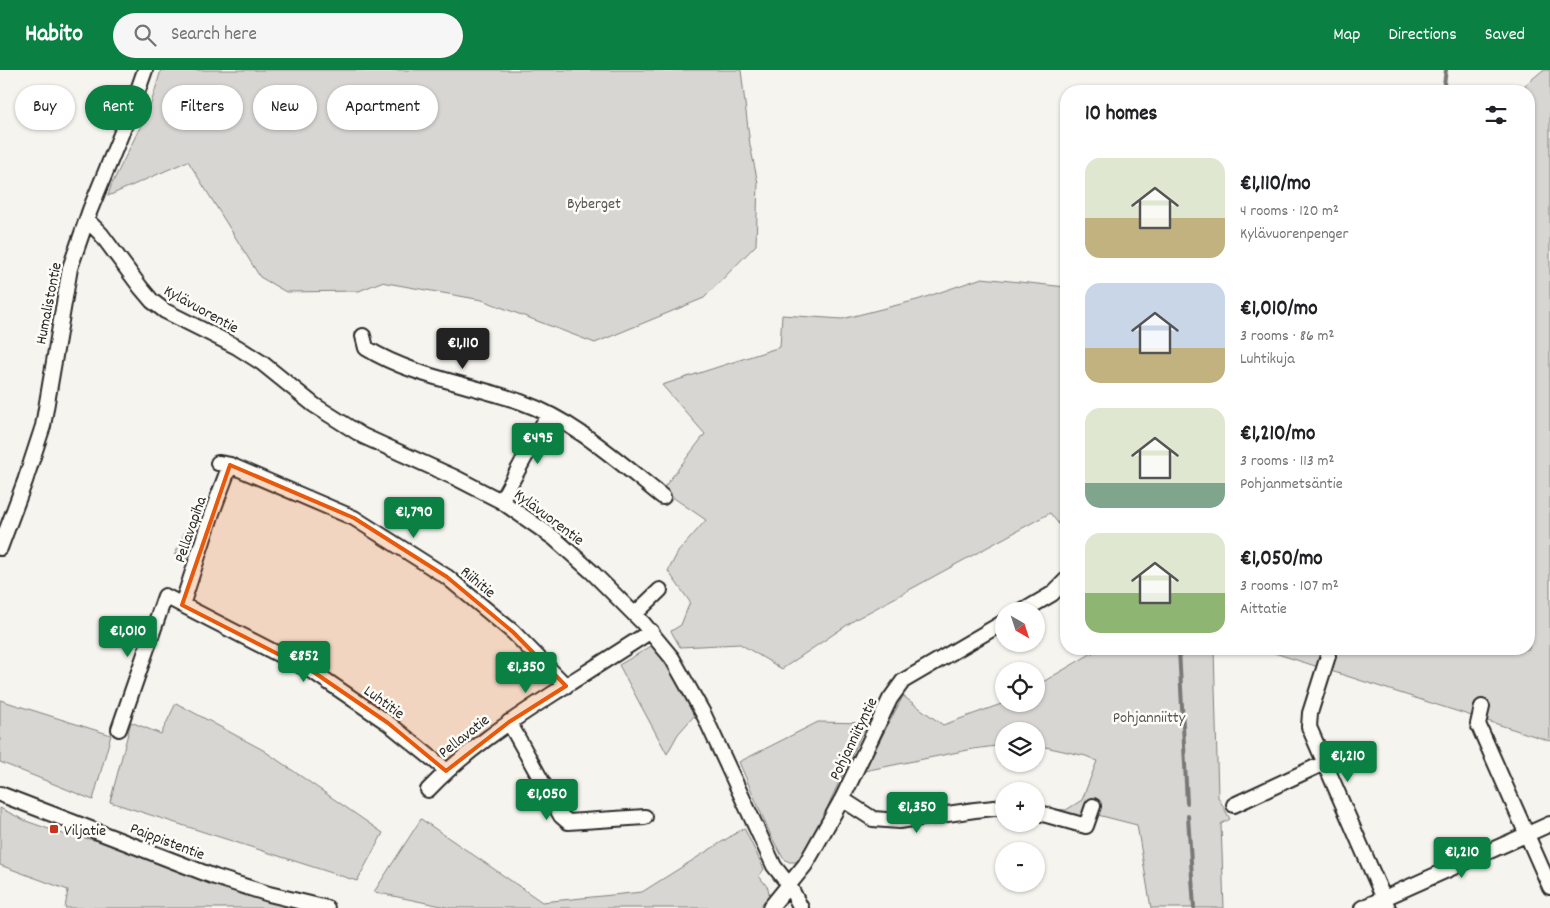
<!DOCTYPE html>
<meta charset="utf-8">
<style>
:root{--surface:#fff;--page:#f6f6f6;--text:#202124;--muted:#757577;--accent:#0b8043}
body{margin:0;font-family:Dekko,sans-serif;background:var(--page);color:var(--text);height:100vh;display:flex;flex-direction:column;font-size:19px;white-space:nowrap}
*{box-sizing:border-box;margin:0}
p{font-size:16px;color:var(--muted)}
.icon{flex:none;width:28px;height:28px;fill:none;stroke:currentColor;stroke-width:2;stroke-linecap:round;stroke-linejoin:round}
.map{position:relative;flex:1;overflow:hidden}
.side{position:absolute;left:1060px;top:15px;width:475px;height:570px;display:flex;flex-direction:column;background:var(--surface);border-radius:20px;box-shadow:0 1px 4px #0004}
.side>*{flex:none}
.guide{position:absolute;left:15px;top:15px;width:475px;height:45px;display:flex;gap:10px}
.needle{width:32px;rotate:141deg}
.controls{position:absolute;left:995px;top:532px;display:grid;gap:10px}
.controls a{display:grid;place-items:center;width:50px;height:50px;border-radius:50%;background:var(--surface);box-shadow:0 1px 4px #0004;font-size:25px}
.price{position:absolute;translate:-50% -42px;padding:0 11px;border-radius:5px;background:var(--accent);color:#fff;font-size:16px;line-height:32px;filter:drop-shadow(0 1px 2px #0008)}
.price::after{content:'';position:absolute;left:50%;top:30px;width:15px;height:11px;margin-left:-8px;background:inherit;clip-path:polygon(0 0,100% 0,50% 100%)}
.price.active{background:#222;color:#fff}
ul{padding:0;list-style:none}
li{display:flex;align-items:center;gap:15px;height:125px;padding:0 25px}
li span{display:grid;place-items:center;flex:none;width:140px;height:100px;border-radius:15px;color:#555}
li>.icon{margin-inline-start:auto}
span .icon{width:60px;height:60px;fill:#fffc;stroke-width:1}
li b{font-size:21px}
h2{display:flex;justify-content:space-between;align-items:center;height:60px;padding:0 25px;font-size:21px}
.tag{padding:0 18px;border-radius:22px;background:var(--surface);box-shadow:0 1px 4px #0004;font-size:18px;line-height:45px}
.tag.active{background:var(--accent);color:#fff}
header{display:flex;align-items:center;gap:30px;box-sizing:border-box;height:70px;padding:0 25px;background:var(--accent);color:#fff}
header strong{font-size:24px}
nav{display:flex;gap:28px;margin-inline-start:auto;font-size:18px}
.search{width:350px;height:45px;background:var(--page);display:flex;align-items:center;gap:12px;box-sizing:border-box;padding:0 18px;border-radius:28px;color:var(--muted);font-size:19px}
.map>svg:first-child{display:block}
.green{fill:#d7d6d2;stroke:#81807e}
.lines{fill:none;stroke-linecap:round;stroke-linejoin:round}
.stream{stroke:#797877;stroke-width:4}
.minor-casing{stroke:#2b2b2b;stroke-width:18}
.minor{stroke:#fdfcf7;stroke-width:14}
.marked{fill:#e8590c;fill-opacity:0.2;stroke:#e8590c;stroke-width:4;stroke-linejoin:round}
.poi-dot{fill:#c8321e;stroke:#fdfcf7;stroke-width:2}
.labels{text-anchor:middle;stroke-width:5;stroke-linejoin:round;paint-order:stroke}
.park-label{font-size:16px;fill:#565655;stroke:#fdfcf7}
.street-label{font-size:16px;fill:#2b2b2b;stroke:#fdfcf7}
.poi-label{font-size:16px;fill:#2b2b2b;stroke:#fdfcf7;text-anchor:start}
</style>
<header>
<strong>Habito</strong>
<div class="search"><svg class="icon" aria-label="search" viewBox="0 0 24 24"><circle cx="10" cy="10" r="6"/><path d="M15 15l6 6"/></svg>Search here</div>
<nav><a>Map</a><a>Directions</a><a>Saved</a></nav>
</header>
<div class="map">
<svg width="1550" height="838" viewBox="0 0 1550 838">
<rect width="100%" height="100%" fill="#f5f4ef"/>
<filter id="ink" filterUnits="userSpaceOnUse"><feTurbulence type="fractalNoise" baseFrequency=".02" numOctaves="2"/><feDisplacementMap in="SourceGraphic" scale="10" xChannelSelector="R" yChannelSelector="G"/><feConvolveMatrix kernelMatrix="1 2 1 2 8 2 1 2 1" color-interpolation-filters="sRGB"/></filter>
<g filter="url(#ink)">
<path class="green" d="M161,0h580l9,75 8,38 -2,62 -52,53 -109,45 -113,-43 -101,-18 -22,9 -73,1 -26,-15 -72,-116 -80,35 3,-10 39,-79z
M1543,0h7v671l-288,-92h267v-558h-11z
M982,208l84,9v246l-16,-20 -194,106 -74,50 -42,-25 -60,3 -9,-16 10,-6 9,-23 -22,-31 10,-19 28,-32 -44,-30 43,-56 -43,-49 118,-38 2,-32 60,4 75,-19z
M190,449l13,6 -15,35 -13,-6z
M653,575l14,16 27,55 -16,18 -11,20 -48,-89z
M1099,579h115l4,148 12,22 -9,5 3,84h-73l-14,-83 -43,-11 -21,18 -3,-6 -11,-3 -6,-14 13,1 16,-10 15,-39 -11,-5 -50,-11v-14h-32v14l-31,4 -109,22 39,-75 40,29 61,-22 32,1v-18z
M0,630l111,35 -18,65 -93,-38z
M176,633l87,47 120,83 -26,48 -247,-79 21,-80 30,12z
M818,652l49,1 -36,76 -21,51 -14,12h-7l-6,-4 -12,-22 -32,-74z
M0,738l26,13 37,13 42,8 192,66h-232l3,-18 -68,-25z
M421,749l121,83 100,-10 102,-64 20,41 -5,7 9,12 2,12 -7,8h-312l-77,-16z"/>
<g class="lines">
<path class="stream" d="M1443,21l3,-21
M1179,579l8,154
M1188,746l6,92"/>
<defs>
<path id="minor" d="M87,150l14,14 40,54 11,13 13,10 72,36 25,16 52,42 49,31 93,42 45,23 53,37 38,34 51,51 29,35 32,57 70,151 15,19 12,23
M363,266l3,12c47,29 104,36 155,54 54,19 98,60 142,95
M218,393l12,2 124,53 93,59 66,55 53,54
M501,431l47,-86
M0,478l25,-67 18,-55 27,-158 20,-58 41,-100 14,-40
M182,535l30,-92 18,-48
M1023,541l29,-17 14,-14
M635,544l25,-24
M1328,586l-18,57 -1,14 79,181
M1482,637l-4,17 72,163
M509,652l52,94 7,6 77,-5
M119,659l46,-133 150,77 73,50 52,42 6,6
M428,720c37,-39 81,-68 126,-97 33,-21 65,-41 97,-62
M0,724l215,83 54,17 58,14
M842,729l31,20 26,2 76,-11 29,-3
M1234,735l90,-42
M1036,742l50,14 7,-20
M770,838l35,-43 8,-14 29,-52 48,-100 13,-18 101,-59
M1362,838l188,-84"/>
</defs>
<use href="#minor" class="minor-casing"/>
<use href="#minor" class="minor"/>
</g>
</g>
<path class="marked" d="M230,395l124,53 93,59 66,55 53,54 -57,36 -63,49 -58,-48 -73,-50 -133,-68z"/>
<rect class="poi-dot" x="49" y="754" width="10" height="10" rx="2.5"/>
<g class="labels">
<g class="park-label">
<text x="594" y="138">Byberget</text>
<text x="1149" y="652">Pohjanniitty</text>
</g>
<g class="street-label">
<text transform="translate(47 233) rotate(-79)" y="6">Humalistontie</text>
<text transform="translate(202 238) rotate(29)" y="6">Kylävuorentie</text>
<text transform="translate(550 446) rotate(37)" y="6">Kylävuorentie</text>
<text transform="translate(189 459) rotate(-71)" y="6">Pellavapiha</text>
<text transform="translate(479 511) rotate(40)" y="6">Riihitie</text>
<text transform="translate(385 631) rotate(36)" y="6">Luhtitie</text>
<text transform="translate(463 665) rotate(-38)" y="6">Pellavatie</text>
<text transform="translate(852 668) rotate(-64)" y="6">Pohjanniityntie</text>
<text transform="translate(168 770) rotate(21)" y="6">Paippistentie</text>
</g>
<g class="poi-label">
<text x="64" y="765">Viljatie</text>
</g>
</g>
</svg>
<div class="controls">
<a><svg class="needle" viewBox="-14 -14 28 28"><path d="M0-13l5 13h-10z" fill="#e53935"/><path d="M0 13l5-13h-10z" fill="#757577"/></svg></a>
<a><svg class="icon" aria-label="locate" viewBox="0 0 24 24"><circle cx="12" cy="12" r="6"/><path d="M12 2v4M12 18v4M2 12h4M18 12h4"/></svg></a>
<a><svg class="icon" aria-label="layers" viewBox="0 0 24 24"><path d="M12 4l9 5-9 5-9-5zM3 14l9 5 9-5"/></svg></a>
<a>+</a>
<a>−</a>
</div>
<b class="price active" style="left:463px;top:300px">€1,110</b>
<b class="price" style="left:538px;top:395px">€495</b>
<b class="price" style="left:414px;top:469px">€1,790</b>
<b class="price" style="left:128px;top:588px">€1,010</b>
<b class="price" style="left:304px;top:613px">€852</b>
<b class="price" style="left:526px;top:624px">€1,350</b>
<b class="price" style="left:1348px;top:713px">€1,210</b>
<b class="price" style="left:547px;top:751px">€1,050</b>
<b class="price" style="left:917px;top:764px">€1,350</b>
<b class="price" style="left:1462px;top:809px">€1,210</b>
<div class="guide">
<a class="tag">Buy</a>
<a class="tag active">Rent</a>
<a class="tag">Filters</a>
<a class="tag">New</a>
<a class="tag">Apartment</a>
</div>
<section class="side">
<h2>10 homes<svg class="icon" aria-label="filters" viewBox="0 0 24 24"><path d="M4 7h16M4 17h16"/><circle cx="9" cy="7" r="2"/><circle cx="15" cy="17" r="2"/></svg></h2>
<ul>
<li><span style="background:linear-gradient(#dfe7d0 60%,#c2b280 0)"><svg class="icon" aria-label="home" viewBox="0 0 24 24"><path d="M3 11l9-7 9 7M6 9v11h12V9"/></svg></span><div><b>€1,110/mo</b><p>4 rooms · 120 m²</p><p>Kylävuorenpenger</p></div></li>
<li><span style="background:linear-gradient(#c9d6e8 65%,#c2b280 0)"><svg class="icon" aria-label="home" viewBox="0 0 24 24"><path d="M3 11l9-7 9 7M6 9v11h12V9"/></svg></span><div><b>€1,010/mo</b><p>3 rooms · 86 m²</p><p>Luhtikuja</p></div></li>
<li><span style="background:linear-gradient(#dfe7d0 75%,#7fa58c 0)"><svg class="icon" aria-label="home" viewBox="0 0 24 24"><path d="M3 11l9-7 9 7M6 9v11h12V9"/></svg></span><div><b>€1,210/mo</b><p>3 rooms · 113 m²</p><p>Pohjanmetsäntie</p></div></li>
<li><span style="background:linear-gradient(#dfe7d0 60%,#8fb573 0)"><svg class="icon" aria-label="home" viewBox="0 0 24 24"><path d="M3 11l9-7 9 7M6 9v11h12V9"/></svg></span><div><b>€1,050/mo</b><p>3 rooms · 107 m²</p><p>Aittatie</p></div></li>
</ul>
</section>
</div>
